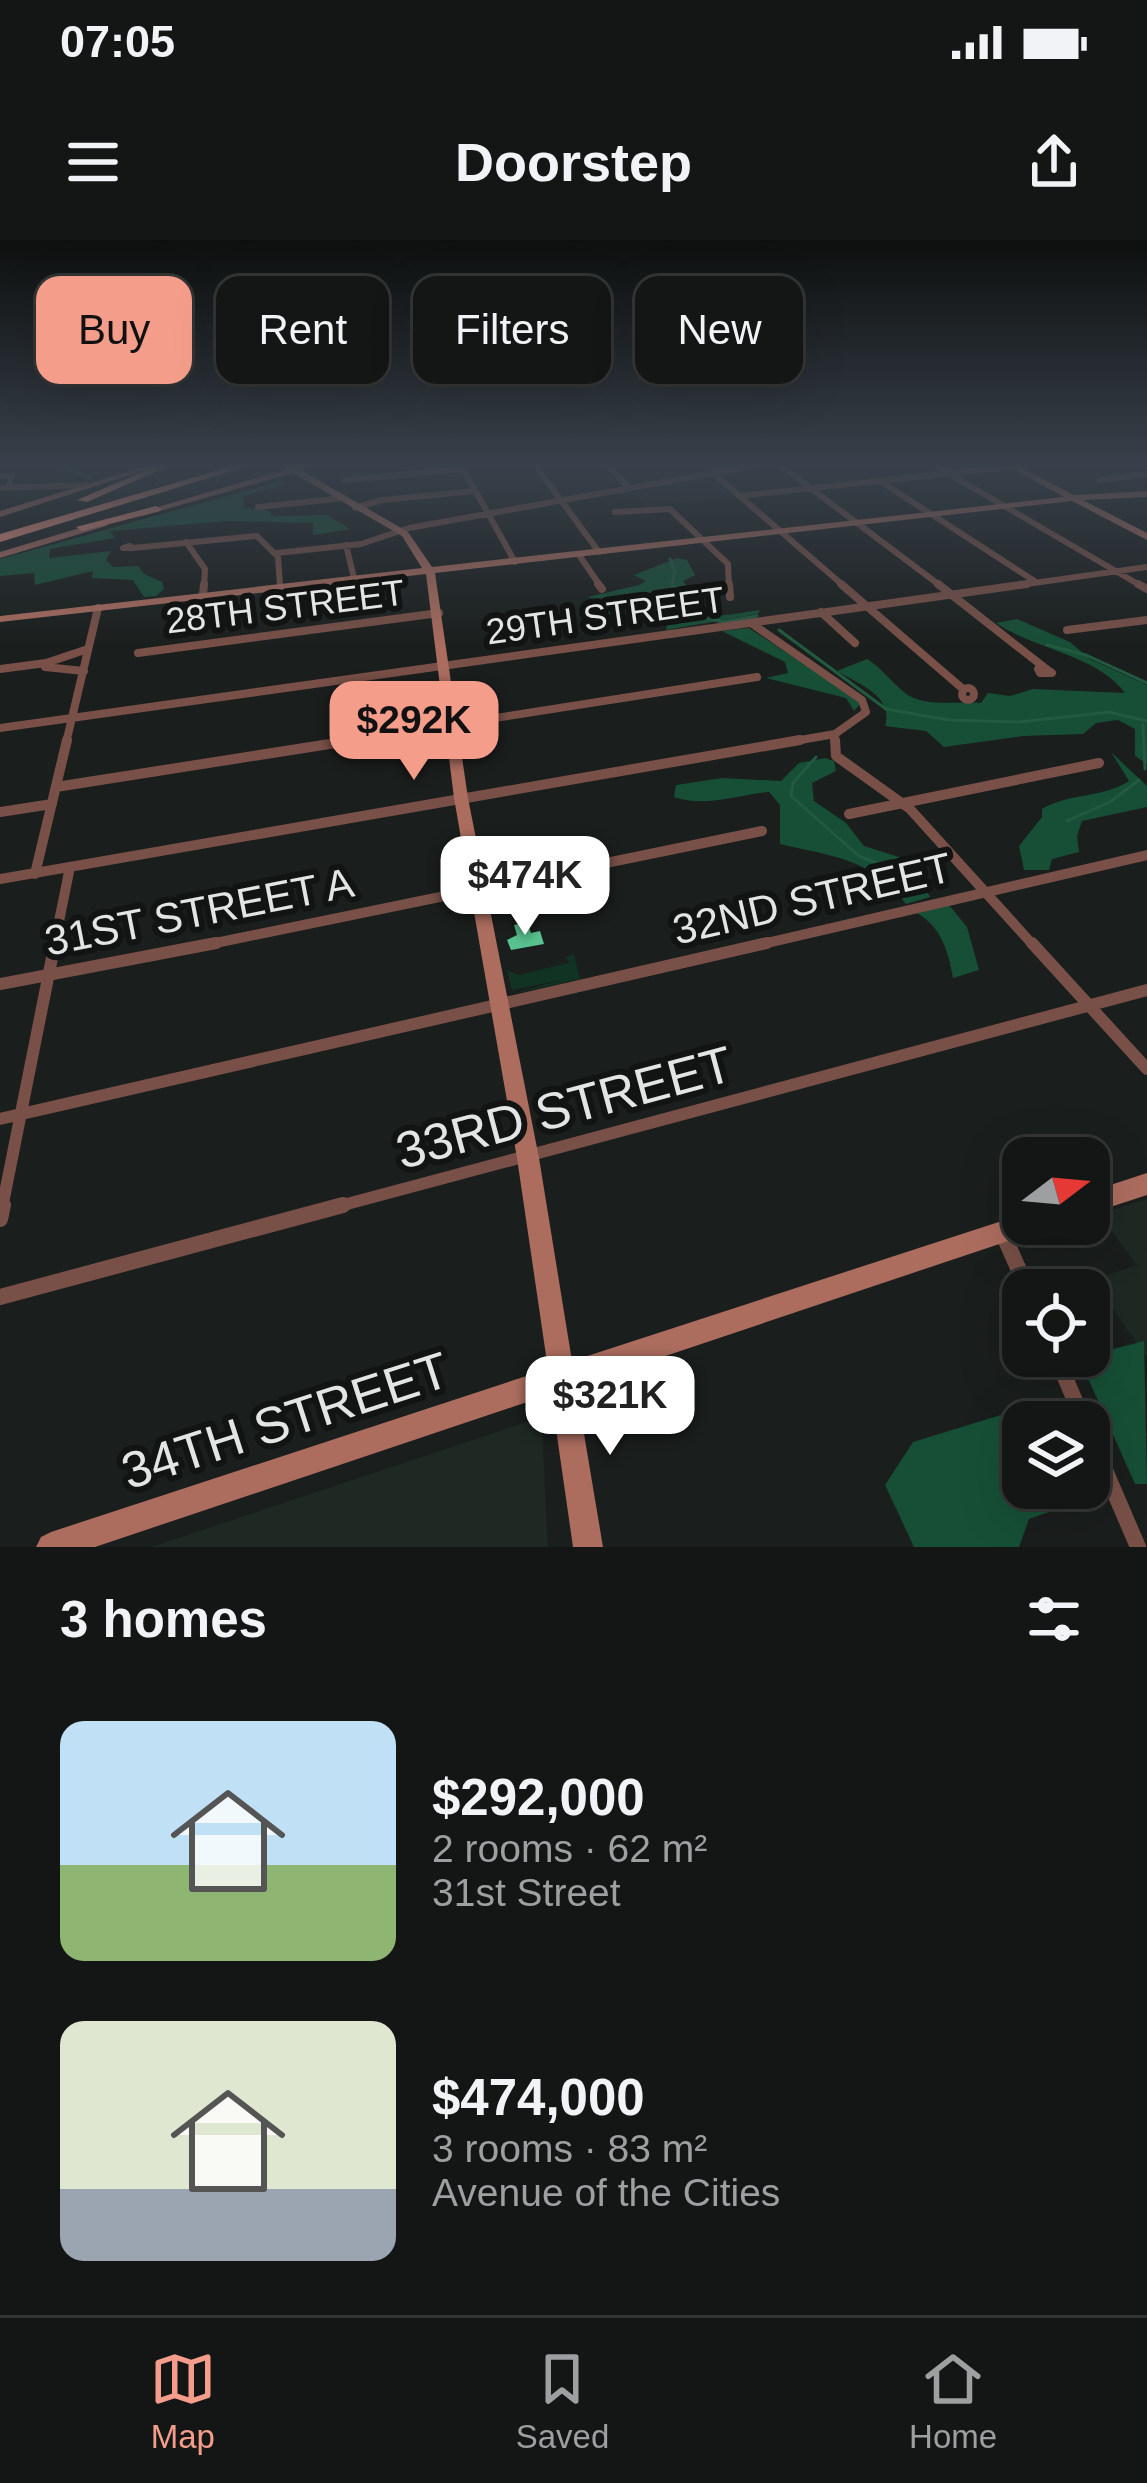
<!DOCTYPE html>
<meta charset="utf-8">
<style>
:root{--surface:#141615;--page:#212322;--text:#f1f3f6;--muted:#9d9fa0;--line:#333534;--accent:#f49d8b}
body{margin:0;font-family:Helvetica,sans-serif;background:var(--page);color:var(--text);height:100vh;display:flex;flex-direction:column;font-size:45px;white-space:nowrap}
*{box-sizing:border-box;margin:0}
p{font-size:39px;color:var(--muted)}
.icon{flex:none;width:66px;height:66px;fill:none;stroke:currentColor;stroke-width:2;stroke-linecap:round;stroke-linejoin:round}
.map{position:relative;height:1307px;overflow:hidden}
.panel{display:flex;flex-direction:column;background:var(--surface);flex:1}
.panel>*{flex:none}
.hud{position:absolute;left:36px;top:36px;width:1077px;height:108px;display:flex;gap:24px}
.needle{width:78px;rotate:74deg}
.buttons{position:absolute;left:1002px;top:897px;display:grid;gap:24px}
.buttons a{display:grid;place-items:center;width:108px;height:108px;border-radius:24px;background:var(--surface);box-shadow:0 12px 48px #0002,0 0 0 3px var(--line);font-size:60px}
.price{position:absolute;translate:-50% -102px;padding:0 27px;border-radius:24px;background:#fff;color:#222;font-size:39px;line-height:78px;filter:drop-shadow(0 3px 6px #0008)}
.price::after{content:'';position:absolute;left:50%;top:72px;width:36px;height:27px;margin-left:-18px;background:inherit;clip-path:polygon(0 0,100% 0,50% 100%)}
.price.on{background:var(--accent);color:#111}
ul{padding:0;list-style:none}
li{display:flex;align-items:center;gap:36px;height:300px;padding:0 60px}
li span{display:grid;place-items:center;flex:none;width:336px;height:240px;border-radius:24px;color:#555}
li>.icon{margin-inline-start:auto}
span .icon{width:144px;height:144px;fill:#fffc;stroke-width:1}
li b{font-size:51px}
h2{display:flex;justify-content:space-between;align-items:center;height:144px;padding:0 60px;font-size:51px}
.tag{padding:0 42px;border-radius:24px;background:var(--surface);box-shadow:0 12px 48px #0002,0 0 0 3px var(--line);font-size:42px;line-height:108px}
.tag.on{background:var(--accent);color:#111}
.status{display:flex;justify-content:space-between;align-items:center;height:84px;padding:0 60px;background:var(--surface);direction:ltr}
.status svg{height:33px;fill:currentColor}
header{display:flex;justify-content:space-between;align-items:center;height:156px;padding:0 60px;background:var(--surface);font-size:54px;font-weight:800}
.tabs{display:flex;justify-content:space-around;align-items:center;height:168px;border-top:3px solid var(--line);background:var(--surface);font-size:33px;color:var(--muted)}
.tabs a{display:grid;justify-items:center;gap:6px}
.tabs .on{color:var(--accent)}
.map>svg:first-child{display:block}
.built{fill:#1f2923}
.green{fill:#113323}
.forest{fill:#164f36}
.lines{fill:none;stroke-linecap:round;stroke-linejoin:round}
.stream{stroke:#225a40;stroke-width:3}
.building{fill:#59c290}
.street-far4{stroke:#785047;stroke-width:6}
.street-far3{stroke:#785047;stroke-width:8}
.street-far2{stroke:#785047;stroke-width:10}
.street-far1{stroke:#785047;stroke-width:12}
.street{stroke:#785047;stroke-width:16}
.secondary{fill:#ac6d5f;fill-rule:evenodd}
.highway{fill:#f99681;fill-rule:evenodd}
.labels{text-anchor:middle;stroke-width:12;stroke-linejoin:round;paint-order:stroke}
.far-street-label{font-size:36px;fill:#e3e5e4;stroke:#111413}
.street-label{font-size:42px;fill:#e3e5e4;stroke:#111413}
.near-street-label{font-size:51px;fill:#e3e5e4;stroke:#111413}
</style>
<div class="status"><b>07:05</b><svg viewBox="0 0 49 12"><path d="M0 12V9h3v3zM5 12V6h3v6zM10 12V3h3v9zM15 12V0h3v12zM26 1h20v11H26zM47 4h2v5h-2z"/></svg></div>
<header><svg class="icon" aria-label="menu" viewBox="0 0 24 24"><path d="M4 6h16M4 12h16M4 18h16"/></svg>Doorstep<svg class="icon" aria-label="share" viewBox="0 0 24 24"><path d="M12 15V3M7 8l5-5 5 5M5 13v7h14v-7"/></svg></header>
<div class="map">
<svg width="1147" height="1307" viewBox="0 0 1147 1307">
<rect width="100%" height="100%" fill="#1a1e1c"/>
<path class="built" d="M711,236l24,21 -89,10 -6,-7 -14,2 -8,-9z
M1147,959v158l-55,-77 45,-15 -38,-51z
M530,1181l12,5 6,121h-397z"/>
<path class="green" d="M574,714l6,25 -67,15 48,-14 -49,10 -5,-20 11,5 51,-12 -3,-6z"/>
<path class="forest" d="M281,241l6,3 -44,12 1,12 23,2 7,6 53,-1 23,14 -37,6v-12l-86,-2 -117,10 5,7 -65,11 -1,9 62,-7 -5,9 7,7 25,-1 6,8 18,8 2,7 -8,7 -12,1 -11,-17 -41,-2 1,-7 -58,14 -1,-12 -34,3v-17z
M677,318l10,2 8,15 -12,6c30,42 22,37 77,29l-2,4 -92,16 5,-21 -6,-13 -21,-4 -16,7v9l13,2 -3,7 -43,-4 1,-12 -8,-4 51,-12 7,-4 -12,-6z
M1017,379l53,23 20,17 57,26v79l-12,-8v-27l-17,-9 -22,3 -13,11 -60,2 -79,11 -18,-16 -41,-5c9,-30 -25,-41 -48,-55l30,-12c16,10 23,22 37,33 18,16 54,9 77,11l7,-10 22,3 23,-7 92,4c-28,-38 -91,-44 -129,-70z
M749,388l106,70 5,6 -6,7 -8,-13 -80,-20 22,-5 -3,-11 -63,-31z
M1111,512l36,34v21l-65,14 -5,15 2,16 -27,7 -3,11h-25l-5,-24 23,-29v-8c29,-17 59,-10 87,-28z
M825,518l9,3 2,10 -24,12 2,18 32,22 18,23 35,11 21,21 10,19 -24,7c-33,-45 -74,-48 -126,-60v-39l-11,-13c-33,3 -64,16 -95,5l2,-12 46,-7 59,3 18,-18z
M949,665l18,22 12,43 -26,8c-5,-27 -11,-50 -36,-65z
M1144,1101l3,143h-12l-56,-126z
M1043,1162l10,20h-30v66h63l5,9 -62,22 -10,28h-105l-29,-62 28,-43z"/>
<g class="lines">
<path class="stream" d="M55,225l37,13
M670,319l5,13 -3,14 10,5 -3,4 9,12 -12,1 46,14 35,-6
M779,390l107,79 63,11 70,2 90,-10 38,9
M1047,405l39,10 61,28
M1143,485l2,44
M816,517l-23,26 -2,13 68,60 33,13 9,17 11,7
M1067,581l43,-19 29,-22"/>
</g>
<path class="building" d="M527,682l4,11 9,-2 4,13 -33,6 -4,-10 10,-5 -3,-10z"/>
<g class="lines">
<path class="street-far4" d="M461,225l54,97
M535,225l64,87
M607,225l22,23
M780,225l162,122
M934,225l209,122
M713,233l132,114
M0,236h12l-4,11
M345,240l119,-11
M1099,240l48,-6
M880,241l156,101
M0,248l87,-3
M739,256l288,-31
M258,267l86,-9
M355,268l27,-8 93,-9
M615,272l55,-3 58,55 1,23
M186,302l19,27 -1,18
M346,305l8,33
M130,306l3,2h-10z
M133,308l124,-12 21,21 2,29
M277,313l84,-9 48,-16 349,-63
M579,315l22,32
M1006,347l141,-20"/>
<path class="street-far3" d="M598,344l4,5
M729,344l1,13
M841,344l122,105
M938,344l107,84
M1138,344l9,5
M203,355l1,-11
M821,372l34,31
M751,383l111,77 4,12 -31,22v9
M1067,390l80,-10
M138,413l301,-40
M45,427l39,4
M1045,428l7,5h-12l-2,-4z
M0,429l46,-6 42,-14
M962 454a6 6 0 1 1 12 0a6 6 0 1 1-12 0Z
M0,488l1027,-144
M66,503l32,-135
M336,503l421,-66
M783,503l52,-9"/>
<path class="street-far2" d="M835,500l1,16 74,53 124,137
M56,547l299,-47
M0,572l52,-8
M849,574l250,-51
M35,634l32,-134
M0,639l800,-139
M54,706l16,-79
M201,706l561,-115
M754,706l393,-91"/>
<path class="street-far1" d="M1032,703l115,126
M0,744l216,-41
M0,879l767,-176
M2,968l53,-265
M332,968l815,-218"/>
<path class="street" d="M0,979l3,-14
M1002,992l26,58
M0,1057l343,-92
M1056,1116l28,66
M1089,1193l49,114"/>
<path class="secondary" d="M149,225h12l-161,52v-6z
M282,225h33l-14,5 107,62 24,35 632,-70 -58,-32h10l58,30 73,-4v6l-64,3 64,33v7l-75,-39 -637,72 33,225 71,360 33,203 451,-147v10h15l-4,8 -8,3 -450,151 27,161h-30l-22,-153 -456,153h-59l5,-10 10,-5 497,-163 -31,-211 -63,-360 -28,-224 -426,48v-6l422,-48 -20,-32 -109,-63 -151,43 -8,-2 153,-45z
M103,281l5,3 -2,2 -106,32v-6z
M1147,933v22l-58,19v-22z"/>
<path class="highway" d="M158,225h13l-84,37 -10,-2z
M236,225h15l-251,77v-8z
M156,266l6,3 -2,2 -78,20 -6,-4z"/>
</g>
<linearGradient id="sky" x2="0" y2="1"><stop stop-color="#0e100f"/><stop offset="0.55" stop-color="#38414b"/><stop offset="1" stop-color="#38414b" stop-opacity="0"/></linearGradient>
<rect width="1147" height="408" fill="url(#sky)"/>
<g class="labels">
<g class="far-street-label">
<text transform="translate(285 366) rotate(-7)" y="13">28TH STREET</text>
<text transform="translate(605 375) rotate(-8)" y="13">29TH STREET</text>
</g>
<g class="street-label">
<text transform="translate(812 658) rotate(-13)" y="15">32ND STREET</text>
<text transform="translate(199 671) rotate(-11)" y="15">31ST STREET A</text>
</g>
<g class="near-street-label">
<text transform="translate(564 867) rotate(-15)" y="18">33RD STREET</text>
<text transform="translate(285 1180) rotate(-18)" y="18">34TH STREET</text>
</g>
</g>
</svg>
<div class="buttons">
<a><svg class="needle" viewBox="-14 -14 28 28"><path d="M0-13l5 13h-10z" fill="#e53935"/><path d="M0 13l5-13h-10z" fill="#9d9fa0"/></svg></a>
<a><svg class="icon" aria-label="locate" viewBox="0 0 24 24"><circle cx="12" cy="12" r="6"/><path d="M12 2v4M12 18v4M2 12h4M18 12h4"/></svg></a>
<a><svg class="icon" aria-label="layers" viewBox="0 0 24 24"><path d="M12 4l9 5-9 5-9-5zM3 14l9 5 9-5"/></svg></a>
</div>
<b class="price on" style="left:414px;top:543px">$292K</b>
<b class="price" style="left:525px;top:698px">$474K</b>
<b class="price" style="left:610px;top:1218px">$321K</b>
<div class="hud">
<a class="tag on">Buy</a>
<a class="tag">Rent</a>
<a class="tag">Filters</a>
<a class="tag">New</a>
</div>
</div>
<section class="panel">
<h2>3 homes<svg class="icon" aria-label="filters" viewBox="0 0 24 24"><path d="M4 7h16M4 17h16"/><circle cx="9" cy="7" r="2"/><circle cx="15" cy="17" r="2"/></svg></h2>
<ul>
<li><span style="background:linear-gradient(#bfe0f5 60%,#8fb573 0)"><svg class="icon" aria-label="home" viewBox="0 0 24 24"><path d="M3 11l9-7 9 7M6 9v11h12V9"/></svg></span><div><b>$292,000</b><p>2 rooms · 62 m²</p><p>31st Street</p></div></li>
<li><span style="background:linear-gradient(#dfe7d0 70%,#9aa5b1 0)"><svg class="icon" aria-label="home" viewBox="0 0 24 24"><path d="M3 11l9-7 9 7M6 9v11h12V9"/></svg></span><div><b>$474,000</b><p>3 rooms · 83 m²</p><p>Avenue of the Cities</p></div></li>
</ul>
</section>
<nav class="tabs">
<a class="on"><svg class="icon" aria-label="map" viewBox="0 0 24 24"><path d="M3 6l6-2 6 2 6-2v14l-6 2-6-2-6 2zM9 4v14M15 6v14"/></svg>Map</a>
<a><svg class="icon" aria-label="saved" viewBox="0 0 24 24"><path d="M7 4h10v16l-5-4-5 4z"/></svg>Saved</a>
<a><svg class="icon" aria-label="home" viewBox="0 0 24 24"><path d="M3 11l9-7 9 7M6 9v11h12V9"/></svg>Home</a>
</nav>
